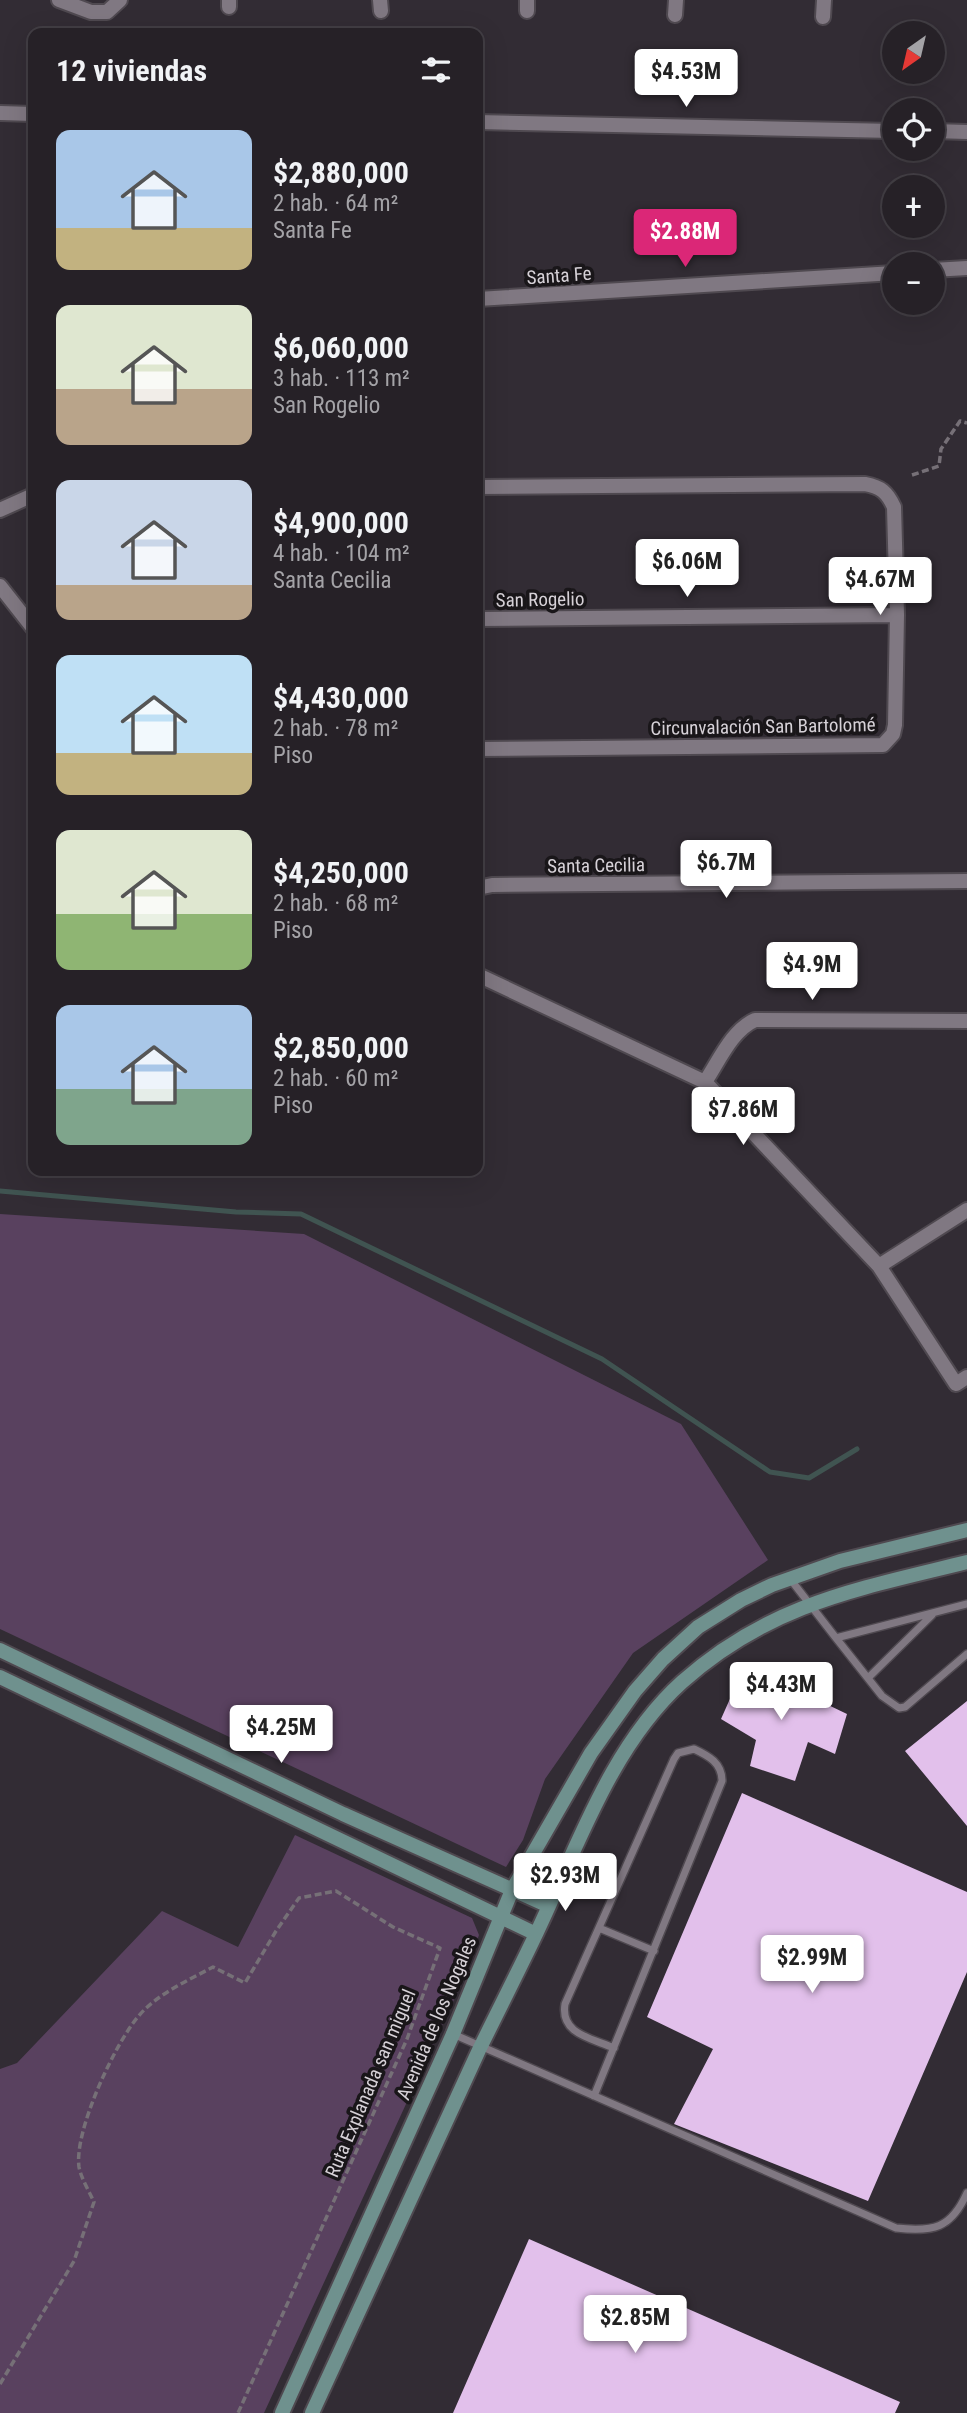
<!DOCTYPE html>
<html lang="es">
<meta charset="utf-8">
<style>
:root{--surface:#262127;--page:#322e33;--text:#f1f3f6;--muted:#a4a3a7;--line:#423e44;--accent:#db2777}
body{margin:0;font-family:"Roboto Condensed",sans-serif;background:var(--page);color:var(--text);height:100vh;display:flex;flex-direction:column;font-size:26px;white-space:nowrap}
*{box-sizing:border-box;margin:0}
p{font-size:23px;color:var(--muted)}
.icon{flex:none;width:38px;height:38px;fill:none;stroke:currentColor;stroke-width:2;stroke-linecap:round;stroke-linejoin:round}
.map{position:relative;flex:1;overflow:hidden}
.side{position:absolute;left:28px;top:28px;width:455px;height:1148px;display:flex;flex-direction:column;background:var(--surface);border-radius:14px;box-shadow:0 7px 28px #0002,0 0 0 2px var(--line)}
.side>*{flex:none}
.needle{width:46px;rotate:214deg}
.controls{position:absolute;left:882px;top:21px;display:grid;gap:14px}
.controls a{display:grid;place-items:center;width:63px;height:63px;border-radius:50%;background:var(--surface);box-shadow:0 7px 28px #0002,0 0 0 2px var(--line);font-size:35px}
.price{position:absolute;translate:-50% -60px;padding:0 16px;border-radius:7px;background:#fff;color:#222;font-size:23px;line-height:46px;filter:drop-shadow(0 2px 4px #0008)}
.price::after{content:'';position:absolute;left:50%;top:42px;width:21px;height:16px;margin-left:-10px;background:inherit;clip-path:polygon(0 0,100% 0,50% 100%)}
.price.selected{background:var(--accent);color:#fff}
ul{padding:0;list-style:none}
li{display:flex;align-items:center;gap:21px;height:175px;padding:0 28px}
li span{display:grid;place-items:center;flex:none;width:196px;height:140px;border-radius:14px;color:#555}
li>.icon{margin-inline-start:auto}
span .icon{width:84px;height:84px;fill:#fffc;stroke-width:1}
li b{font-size:30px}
h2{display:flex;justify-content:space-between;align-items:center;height:84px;padding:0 28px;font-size:30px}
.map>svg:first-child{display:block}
.green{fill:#59415f}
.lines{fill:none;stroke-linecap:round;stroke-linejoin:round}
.stream{stroke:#405451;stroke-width:5}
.building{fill:#e2c0eb}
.lane-casing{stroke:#4f4950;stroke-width:10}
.street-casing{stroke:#4f4950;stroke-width:18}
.secondary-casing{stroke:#4f4950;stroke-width:18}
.path{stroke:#767077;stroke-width:3.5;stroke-dasharray:7 3.5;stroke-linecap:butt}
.lane{stroke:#807882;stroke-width:7}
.street{stroke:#807882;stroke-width:14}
.secondary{stroke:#6f918e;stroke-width:14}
.labels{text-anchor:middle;stroke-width:7;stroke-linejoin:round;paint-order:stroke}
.street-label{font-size:19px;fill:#d6d1d7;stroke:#191619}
</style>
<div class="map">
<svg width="967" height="2413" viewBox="0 0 967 2413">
<rect width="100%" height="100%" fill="#322c34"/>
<path class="green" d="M0,1214l304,20 377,190 87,136 -135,93 -88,126 -22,61 -17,27 -506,-238z
M295,1835l177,83 7,17 -16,45 -199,433h-264v-344l17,-6 145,-152 76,36z"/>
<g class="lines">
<path class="stream" d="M0,1191l236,21 65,2 301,145 168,113 39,6 48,-29"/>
</g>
<path class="building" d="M745,1665l102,49 -12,40 -27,-12 -13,39 -45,-15 6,-26 -35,-21z
M967,1701v125l-62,-75z
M742,1793l225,99v80l-99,229 -194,-77 39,-75 -66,-32z
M529,2239l371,163 -5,11h-442z"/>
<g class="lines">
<defs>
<path id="lane" d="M791,1580l45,58 131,-34
M836,1638l46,58 17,12 6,-1 62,-53
M868,1678l64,-63
M599,1928l55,23
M453,2034l443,194c37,4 55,1 71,-35
M594,2096c43,-105 86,-210 128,-315 0,-18 -13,-25 -28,-32l-16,4 -4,6 -109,245c-5,30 26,34 49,44"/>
<path id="street" d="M59,0l32,12h16l13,-12
M380,0l1,11
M229,7v-7
M527,11v-11
M675,15l1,-15
M823,17l1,-17
M0,113l33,1
M478,122l416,9
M933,131l34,1
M933,270l34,-2
M478,299l416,-26
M478,487l387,-3c16,3 22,8 29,23l3,108 -2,110 -2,9 -10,11 -405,4
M0,510l33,-15
M0,586l33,42
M478,619l419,-4
M478,888l14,-3 475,-4
M478,975l227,107 174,184 77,118 11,-7
M705,1082c14,-21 27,-52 50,-62l212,1
M879,1266l88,-56"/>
<path id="secondary" d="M0,1650l343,164 206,92
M0,1677l536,257
M282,2413l171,-379 59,-144 79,-137 44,-62 28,-32 35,-32 43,-27 31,-15 68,-24 127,-31
M312,2413c55,-121 111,-242 167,-363 19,-39 39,-78 58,-118 40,-84 74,-186 145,-250 87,-78 176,-93 285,-120"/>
</defs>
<use href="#lane" class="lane-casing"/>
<use href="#street" class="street-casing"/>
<use href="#secondary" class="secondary-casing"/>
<path class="path" d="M912,475l27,-9 2,-17 19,-28 7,2
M0,2384l74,-123 20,-59c-5,-11 -13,-24 -15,-35 -5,-36 35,-121 58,-149 18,-23 50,-37 76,-51l32,16 31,-52 23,-33 37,-7 57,36 47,21 -33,91 -169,374"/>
<use href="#lane" class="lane"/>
<use href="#street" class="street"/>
<use href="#secondary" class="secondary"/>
</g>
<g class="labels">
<g class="street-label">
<text transform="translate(559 275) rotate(-4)" y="7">Santa Fe</text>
<text transform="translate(540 599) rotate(-1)" y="7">San Rogelio</text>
<text transform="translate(763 726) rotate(-1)" y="7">Circunvalación San Bartolomé</text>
<text transform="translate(596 865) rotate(-1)" y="7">Santa Cecilia</text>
<text transform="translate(436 2018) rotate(-67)" y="7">Avenida de los Nogales</text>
<text transform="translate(370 2083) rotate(-67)" y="7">Ruta Explanada san miguel</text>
</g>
</g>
</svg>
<div class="controls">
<a><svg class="needle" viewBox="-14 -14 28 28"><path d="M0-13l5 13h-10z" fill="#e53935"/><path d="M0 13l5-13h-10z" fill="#a4a3a7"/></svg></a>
<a><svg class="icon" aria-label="locate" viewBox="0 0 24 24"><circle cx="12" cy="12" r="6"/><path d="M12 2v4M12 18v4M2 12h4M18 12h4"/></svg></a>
<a>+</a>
<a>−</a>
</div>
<b class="price" style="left:686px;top:109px">$4.53M</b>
<b class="price selected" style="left:685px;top:269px">$2.88M</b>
<b class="price" style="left:687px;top:599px">$6.06M</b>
<b class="price" style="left:880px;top:617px">$4.67M</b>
<b class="price" style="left:726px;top:900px">$6.7M</b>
<b class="price" style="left:812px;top:1002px">$4.9M</b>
<b class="price" style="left:743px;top:1147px">$7.86M</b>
<b class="price" style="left:781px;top:1722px">$4.43M</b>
<b class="price" style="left:281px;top:1765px">$4.25M</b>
<b class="price" style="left:565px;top:1913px">$2.93M</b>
<b class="price" style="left:812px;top:1995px">$2.99M</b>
<b class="price" style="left:635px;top:2355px">$2.85M</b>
<section class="side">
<h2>12 viviendas<svg class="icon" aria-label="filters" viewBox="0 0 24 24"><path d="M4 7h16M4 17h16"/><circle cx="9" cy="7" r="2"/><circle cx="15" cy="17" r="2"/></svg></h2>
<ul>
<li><span style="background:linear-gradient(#a9c7e8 70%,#c2b280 0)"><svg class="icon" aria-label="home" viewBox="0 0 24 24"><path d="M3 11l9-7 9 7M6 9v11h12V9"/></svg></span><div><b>$2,880,000</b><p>2 hab. · 64 m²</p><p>Santa Fe</p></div></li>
<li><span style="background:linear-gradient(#dfe7d0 60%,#b9a48a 0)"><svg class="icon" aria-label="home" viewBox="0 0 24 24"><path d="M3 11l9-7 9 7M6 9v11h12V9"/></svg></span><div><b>$6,060,000</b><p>3 hab. · 113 m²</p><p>San Rogelio</p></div></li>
<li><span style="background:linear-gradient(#c9d6e8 75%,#b9a48a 0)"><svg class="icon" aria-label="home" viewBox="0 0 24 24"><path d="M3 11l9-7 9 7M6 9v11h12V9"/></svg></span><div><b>$4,900,000</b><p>4 hab. · 104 m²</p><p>Santa Cecilia</p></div></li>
<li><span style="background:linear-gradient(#bfe0f5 70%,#c2b280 0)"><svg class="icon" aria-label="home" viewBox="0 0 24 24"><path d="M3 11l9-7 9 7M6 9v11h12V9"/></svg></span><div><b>$4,430,000</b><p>2 hab. · 78 m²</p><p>Piso</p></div></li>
<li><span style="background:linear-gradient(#dfe7d0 60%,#8fb573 0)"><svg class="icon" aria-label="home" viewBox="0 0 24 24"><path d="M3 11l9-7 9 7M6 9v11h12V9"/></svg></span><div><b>$4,250,000</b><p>2 hab. · 68 m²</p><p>Piso</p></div></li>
<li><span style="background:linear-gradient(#a9c7e8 60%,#7fa58c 0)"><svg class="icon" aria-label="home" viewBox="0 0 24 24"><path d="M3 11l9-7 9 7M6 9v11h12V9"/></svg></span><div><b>$2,850,000</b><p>2 hab. · 60 m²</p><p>Piso</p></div></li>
</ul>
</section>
</div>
